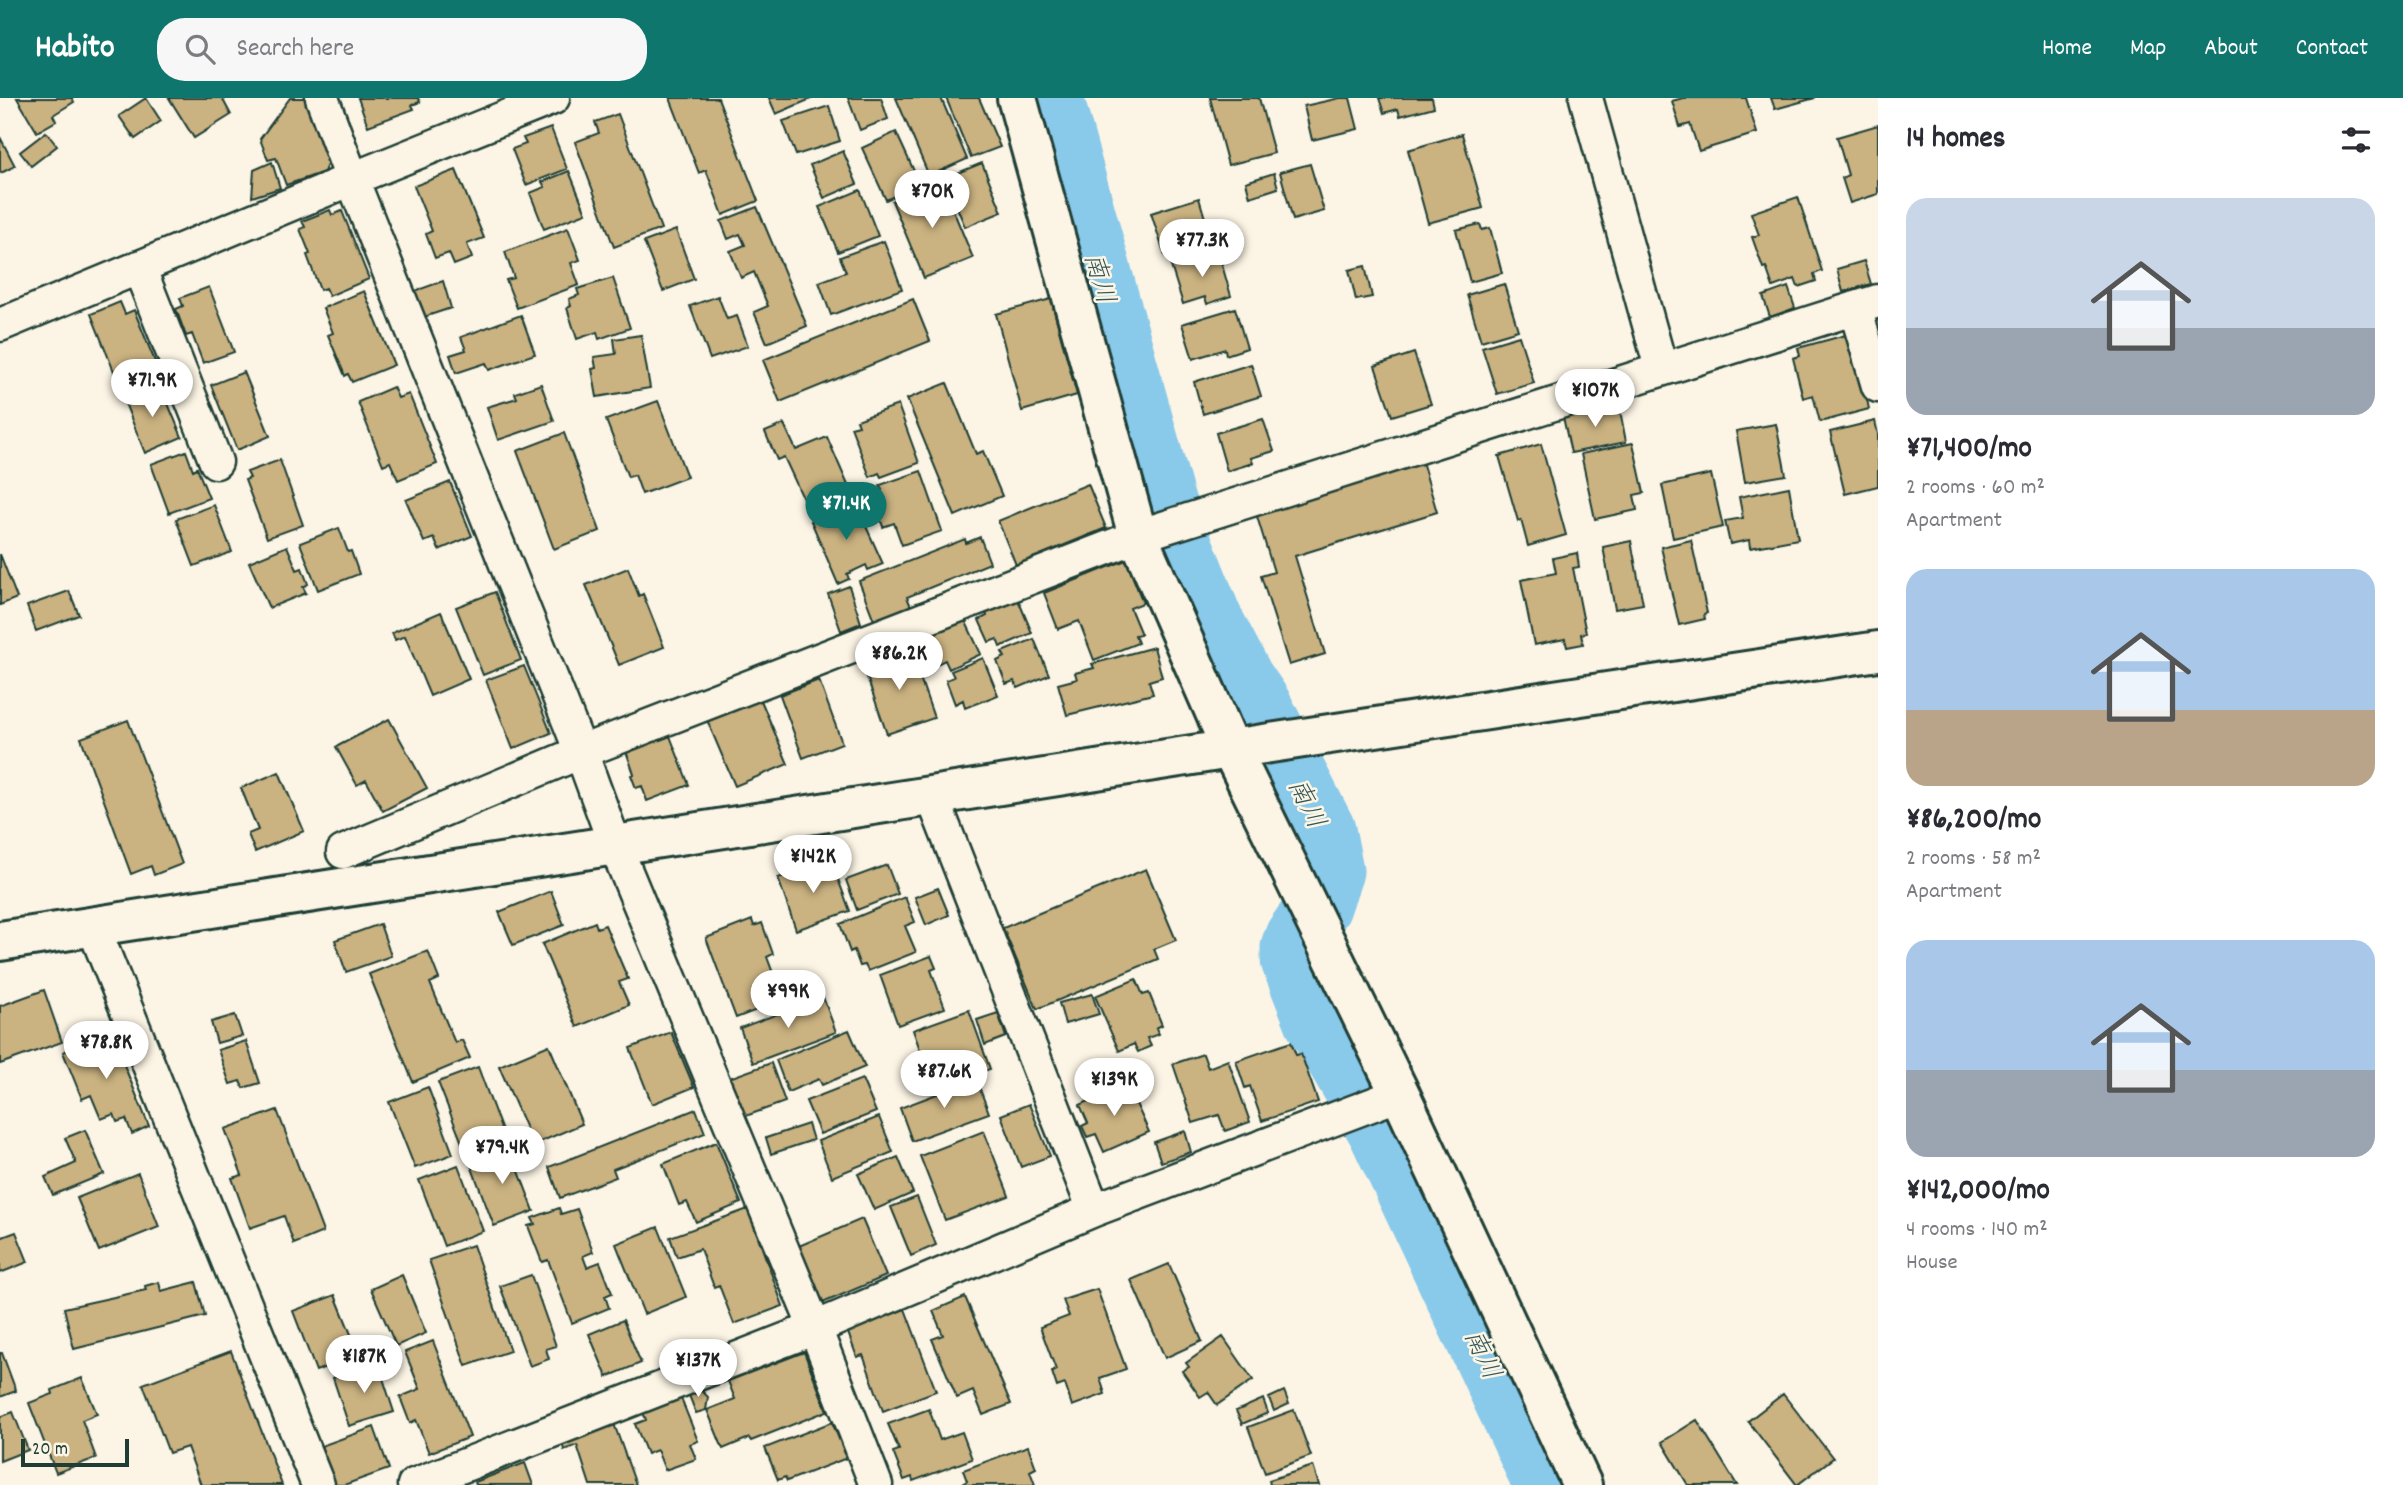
<!DOCTYPE html>
<meta charset="utf-8">
<style>
:root{--surface:#fff;--page:#f7f7f7;--text:#2b2b33;--muted:#7c7c81;--accent:#0f766e}
body{margin:0;font-family:Dekko,"Klee One",sans-serif;background:var(--page);color:var(--text);height:100vh;display:flex;flex-direction:column;font-size:26px;white-space:nowrap}
*{box-sizing:border-box;margin:0}
p{font-size:23px;color:var(--muted)}
.icon{flex:none;width:38px;height:38px;fill:none;stroke:currentColor;stroke-width:2;stroke-linecap:round;stroke-linejoin:round}
.map{position:relative;flex:1;overflow:hidden}
.drawer{display:flex;flex-direction:column;background:var(--surface);width:525px}
.drawer>*{flex:none}
.scale{position:absolute;left:21px;bottom:18px;width:108px;box-sizing:border-box;padding-left:7px;border:4px solid #1f3d34;border-top:0;font-size:19px;line-height:24px;white-space:nowrap;color:#1f3d34;-webkit-text-stroke:5px #fcf5e5;paint-order:stroke}
.price{position:absolute;translate:-50% -60px;padding:0 16px;border-radius:24px;background:#fff;color:#222;font-size:23px;line-height:46px;filter:drop-shadow(0 2px 4px #0008)}
.price::after{content:'';position:absolute;left:50%;top:42px;width:21px;height:16px;margin-left:-10px;background:inherit;clip-path:polygon(0 0,100% 0,50% 100%)}
.price.selected{background:var(--accent);color:#fff}
ul{padding:0;list-style:none}
li{display:grid;align-content:center;gap:14px;height:371px;padding:0 28px}
li span{display:grid;place-items:center;height:217px;border-radius:21px;color:#555}
li>.icon{margin-inline-start:auto}
span .icon{width:126px;height:126px;fill:#fffc;stroke-width:1}
li b{font-size:30px}
h2{display:flex;justify-content:space-between;align-items:center;height:84px;padding:0 28px;font-size:30px}
header{display:flex;align-items:center;gap:42px;box-sizing:border-box;height:98px;padding:0 35px;background:var(--accent);color:#fff}
header strong{font-size:33px}
nav{display:flex;gap:38px;margin-inline-start:auto;font-size:24px}
.search{width:490px;height:63px;background:var(--page);display:flex;align-items:center;gap:18px;box-sizing:border-box;padding:0 24px;border-radius:28px;color:var(--muted);font-size:26px}
main{display:flex;flex:1;min-height:0}
.map>svg:first-child{display:block}
.lines{fill:none;stroke-linecap:round;stroke-linejoin:round}
.river{stroke:#89c9ea;stroke-width:65}
.building{fill:#cab281;stroke:#1f3d34;stroke-width:2}
.minor-casing{stroke:#1f3d34;stroke-width:37}
.tertiary-casing{stroke:#1f3d34;stroke-width:44}
.minor{stroke:#fcf5e5;stroke-width:32}
.tertiary{stroke:#fcf5e5;stroke-width:38}
.labels{text-anchor:middle;stroke-width:5;stroke-linejoin:round;paint-order:stroke}
.water-label{font-size:26px;font-style:italic;fill:#345958;stroke:#fcf5e5}
</style>
<header>
<strong>Habito</strong>
<div class="search"><svg class="icon" aria-label="search" viewBox="0 0 24 24"><circle cx="10" cy="10" r="6"/><path d="M15 15l6 6"/></svg>Search here</div>
<nav><a>Home</a><a>Map</a><a>About</a><a>Contact</a></nav>
</header>
<main>
<div class="map">
<svg width="1878" height="1387" viewBox="0 0 1878 1387">
<rect width="100%" height="100%" fill="#fcf5e5"/>
<filter id="ink" filterUnits="userSpaceOnUse"><feTurbulence type="fractalNoise" baseFrequency=".0143" numOctaves="2"/><feDisplacementMap in="SourceGraphic" scale="14" xChannelSelector="R" yChannelSelector="G"/><feConvolveMatrix kernelMatrix="1 2 1 2 8 2 1 2 1" color-interpolation-filters="sRGB"/></filter>
<g filter="url(#ink)">
<g class="lines">
<path class="river" d="M1051,0l112,404 47,117 32,61 17,25 64,125 8,41 -12,35 -22,31 -4,10v13l25,63 62,107 166,355"/>
</g>
<path class="building" d="M17,0h55l2,4 -21,13 3,6 -19,11z
M146,0l15,23 -26,18 -16,-23z
M169,0h53l9,17 -37,23z
M290,0h16l23,62 -5,12 -38,13 -10,-27 -8,2 -8,-21z
M358,0h60l2,4 -8,3 2,4 -46,17z
M670,0h48l40,103 -35,14 -17,-45 -7,3z
M769,0h44l-37,16z
M848,0h33l7,21 -28,11z
M896,0h45l26,61 -38,17z
M946,0h33l21,49 -29,11z
M1210,0h49l15,55 -46,12z
M1340,0h10l8,31 -46,11 -8,-34z
M1379,0h53l2,9 -34,9 -2,-7 -14,4z
M1683,0h63l11,35 -58,18 -9,-27 -10,3 -8,-26z
M1771,0h44l-40,11z
M829,8l11,35 -44,14 -13,-34z
M618,16l43,115 -47,18 -39,-105 24,-9 -4,-11z
M1878,27v69l-28,9 -8,-25 6,-3 -11,-38z
M551,30l16,41 -41,16 -14,-36 14,-5 -3,-6z
M46,34l11,14 -26,20 -11,-14z
M896,34l24,52 -34,16 -24,-52z
M1462,36l21,74 -55,15 -20,-73z
M0,39l15,29 -14,7 -1,-3z
M843,53l14,33 -33,14 -14,-33z
M272,64l8,26 -28,9 2,-27z
M982,65l20,49 -37,15 -20,-49z
M1310,66l14,47 -31,9 -13,-48z
M456,72l28,68 -17,6 5,14 -18,7 -5,-12 -14,5 -9,-24 6,-3 -18,-45z
M569,73l17,42 -42,16 -14,-36 15,-6 -3,-5z
M1274,75l4,15 -28,9 -4,-15z
M941,83l32,77 -49,20 -32,-77z
M860,92l18,46 -40,16 -19,-45z
M1798,99l24,74 -8,3 2,7 -18,6 -3,-8 -22,8 -7,-20 -3,1 -11,-31 7,-2 -8,-22z
M1199,100l8,27 -4,2 3,8 -10,3 2,8 -33,10 -14,-43z
M757,109l50,119 -40,17 -13,-31 14,-6 -14,-34 -13,6 -11,-27 15,-6 -5,-11 -12,5 -7,-18z
M330,112l2,5 10,-4 27,68 -40,17 -4,-8 -5,2 -13,-35 3,-1 -10,-25 5,-2 -3,-6z
M1480,126l2,6 8,-2 12,45 -32,9 -14,-52z
M568,130l12,32 -9,3 8,22 -62,23 -11,-28 8,-2 -9,-26z
M676,132l18,49 -31,12 -19,-49z
M884,143l18,48 -71,26 -12,-33 27,-10 -6,-15z
M1218,153l13,45 -24,8 -2,-7 -22,7 -12,-38z
M1864,163l7,23 -28,8 -6,-23z
M1365,168l7,31 -16,3 -7,-30z
M613,180l17,50 -31,11 -2,-7 -20,7 -10,-31 4,-2 -2,-7 10,-4 -2,-6z
M443,183l8,27 -27,9 -9,-26z
M1504,186l14,46 -37,11 -14,-46z
M209,189l25,65 -31,11 -11,-29 -6,2 -10,-27 7,-3 -3,-8z
M1788,189l7,21 -25,9 -7,-21z
M364,193l30,74 -42,17 -4,-8 -3,2 -17,-41 5,-2 -10,-25z
M718,198l9,23 10,-3 11,30 -38,13 -20,-53z
M913,201l17,42 -150,61 -17,-42z
M1051,201l26,96 -55,16 -26,-97z
M120,204l5,12 9,-4 22,54 -39,15 -26,-65z
M1235,210l12,40 -21,7 -1,-6 -32,10 -11,-35z
M521,217l14,39 -46,16 -3,-7 -30,10 -6,-18 16,-5 -5,-13z
M1853,235l16,76 -49,13 -7,-27 -10,3 -10,-40 7,-2 -2,-8z
M641,237l9,53 -53,9 -5,-28 4,-1 -2,-11 22,-3 -2,-15z
M1519,238l15,47 -37,11 -15,-47z
M1414,255l17,51 -39,12 -17,-50z
M1251,266l10,32 -58,18 -9,-32z
M244,274l26,64 -33,14 -26,-65z
M947,285l29,71 7,-3 19,45 -47,20 -48,-117z
M541,286l13,37 -56,19 -11,-33 30,-9 -2,-5z
M146,287l7,14 11,-5 18,43 -37,16 -20,-50 6,-2 -4,-8z
M393,289l5,11 11,-4 28,70 -39,16 -8,-18 -7,3 -25,-63z
M658,303l29,76 -45,17 -7,-19 -7,2 -22,-57z
M898,307l21,58 -38,14 -2,-4 -9,4 -19,-50 8,-2 -2,-5z
M1619,307l7,37 -55,11 -8,-36z
M1263,321l11,32 -23,7 2,5 -26,8 -11,-38z
M1875,323l3,13v52l-33,8 -15,-62z
M784,326l12,26 31,-13 24,55 -42,19 -25,-54 -7,3 -12,-28z
M1776,326l10,51 -41,7 -9,-51z
M564,335l36,98 -46,18 -37,-98z
M1633,345l11,50 -10,2 3,15 -42,9 -14,-65z
M1541,346l25,91 -38,11 -7,-26 -3,1 -19,-65z
M186,353l7,19 4,-2 12,30 -40,15 -18,-49z
M1421,360l16,54 -142,44 30,98 -36,11 -28,-89 13,-4 -19,-62z
M280,362l23,65 -36,13 -22,-58 5,-2 -3,-6z
M921,373l21,60 -40,14 -8,-22 -11,4 -11,-33 10,-4 -2,-5z
M1711,376l12,53 -50,11 -11,-53z
M450,384l22,54 -33,14 -5,-12 -10,4 -18,-42z
M1088,386l18,44 -90,37 -18,-44z
M1789,389l9,52 -48,9 -1,-8 -19,4 -5,-23 18,-3 -4,-21z
M855,404l28,62 -15,6 -2,-5 -19,9 2,5 -11,5 -27,-63z
M214,407l18,47 -38,14 -18,-47z
M339,430l9,24 3,-1 8,23 -41,16 -18,-47z
M980,439l10,26 -83,34 5,12 -37,14 -16,-42 106,-42 1,4z
M1691,442l16,73 -3,1 1,5 -26,6 -18,-78z
M1631,443l12,63 -28,5 -12,-62z
M287,448l10,24 5,-2 6,16 -5,3 3,6 -37,15 -20,-46z
M1577,455l2,14 -6,1 13,65 -5,1 2,10 -16,3 -2,-8 -31,6 -13,-65 35,-7 -3,-15z
M0,456l17,44 -17,7z
M1126,462l17,43 -13,5 10,24 1,2 -6,1 3,8 -44,17 -15,-39 -21,8 -14,-36z
M628,470l11,28 4,-2 21,53 -45,18 -33,-80z
M849,488l12,37 -20,8 -13,-37z
M69,493l10,24 -43,16 -9,-25z
M495,494l26,68 -38,15 -27,-68z
M1017,499l15,36 -32,14 -3,-8 -8,3 -10,-22 8,-4 -2,-6z
M441,514l28,67 -39,17 -25,-60 -10,4 -3,-7z
M964,520l17,36 -32,15 -4,-9 -8,4 -10,-23 9,-3 -2,-6z
M1034,541l15,36 -31,13 -4,-7 -8,3 -9,-23 8,-4 -3,-5z
M1154,549l8,30 -13,4 4,13 -86,21 -9,-31 19,-5 -2,-6 19,-5 -2,-4z
M910,551l24,69 -47,16 -24,-68z
M983,560l15,37 -33,13 -2,-8 -8,4 -9,-24 8,-3 -3,-6z
M524,568l27,67 -38,16 -27,-69z
M819,582l23,63 -39,15 -23,-63z
M760,600l28,66 -53,22 -28,-66z
M389,621l38,69 -44,23 -17,-31 -9,5 -21,-38z
M128,622l54,144 -28,11 -3,-9 -20,8 -50,-136z
M670,638l19,49 -42,16 -5,-15 -6,2 -5,-13 3,-1 -8,-23z
M279,674l25,59 -49,21 -7,-18 10,-4 -17,-42z
M827,763l6,14 3,-1 14,37 -54,19 -18,-52z
M887,767l11,29 -41,16 -11,-30z
M1146,771l30,71 -22,9 4,10 -121,50 -34,-81z
M938,790l11,27 -23,10 -11,-28z
M551,793l13,34 -51,20 -14,-33z
M905,799l10,25 -10,4 11,26 -48,19 -3,-6 -5,1 -6,-16 -4,2 -10,-28z
M752,822l2,6 8,-3 11,31 -6,3 16,43 -47,18 -30,-80z
M595,824l2,6 8,-3 23,54 -9,3 10,23 -52,22 -35,-83z
M380,826l11,32 -45,16 -11,-32z
M428,853l11,28 -9,4 25,60 7,-3 8,18 -57,24 -44,-108z
M931,858l5,12 -5,2 14,38 -47,17 -18,-50z
M1136,881l7,16 6,-2 13,32 -6,3 3,6 -12,4 4,8 -13,6 -4,-8 -15,7 -24,-55z
M44,892l18,52 -62,22v-58z
M1092,896l7,20 -34,10 -6,-21z
M823,899l13,35 -83,31 -13,-35z
M969,912l21,59 -56,20 -21,-59z
M998,915l8,24 -21,8 -8,-25z
M235,917l7,21 -25,7 -6,-21z
M849,932l16,37 -43,18 -3,-6 -31,13 -12,-32z
M671,934l23,55 -42,17 -22,-56z
M111,935l38,93 -17,8 -6,-15 -9,3 -3,-8 -13,5 -10,-24 -9,4 -19,-47z
M246,943l14,42 -17,5 -3,-7 -10,3 -12,-34z
M1291,944l5,13 5,-1 17,48 -56,19 -12,-35 -5,2 -9,-27z
M549,947l33,79 -49,21 -34,-79z
M1203,956l5,14 20,-8 22,62 -25,9 -6,-16 -26,8 -20,-59z
M771,965l14,39 -42,15 -14,-39z
M478,969l25,67 -39,14 -26,-66z
M862,981l14,33 -56,22 -14,-33z
M976,981l13,34 -77,28 -12,-33z
M1127,986l22,48 -45,20 -8,-18 -9,3 -5,-11 6,-3 -8,-18z
M428,989l25,67 -38,14 -26,-66z
M1029,1006l21,52 -29,11 -20,-52z
M696,1011l9,24 -92,36 3,8 -56,21 -11,-31z
M277,1012l46,122 -29,12 -10,-28 -34,12 -18,-50 10,-3 -17,-46z
M879,1019l14,35 -61,25 -14,-36z
M808,1026l5,16 -42,14 -5,-16z
M85,1032l19,44 -51,21 -8,-18 31,-14 -11,-25z
M984,1033l25,65 -64,24 -25,-64z
M1185,1033l6,21 -30,10 -7,-20z
M716,1044l25,61 -45,19 -9,-20 -8,3 -16,-41z
M509,1047l25,66 -40,15 -25,-66z
M898,1059l15,36 -39,17 -16,-36z
M458,1067l25,66 -39,15 -25,-66z
M138,1075l21,54 -60,24 -22,-53z
M917,1099l19,48 -25,11 -20,-49z
M559,1110l2,6 16,-5 16,43 -10,4 4,11 13,-5 12,31 -7,3 4,12 -37,15 -24,-63 -6,2 -14,-36 7,-2 -3,-6z
M748,1111l35,97 -49,18 -15,-39 -5,2 -14,-38 -23,8 -7,-20z
M862,1121l24,57 -68,29 -24,-57z
M658,1129l28,70 -42,17 -28,-70z
M16,1134l12,30 -28,11v-35z
M473,1147l37,106 -44,15 -37,-106z
M1169,1166l33,77 -37,17 -34,-78z
M402,1177l24,58 -30,13 -25,-57z
M531,1177l25,71 -10,3 3,10 -19,7 -30,-80z
M159,1184l2,9 35,-9 9,34 -131,33 -10,-41 82,-18 -1,-4z
M1097,1191l29,80 -26,9 5,16 -33,12 -7,-22 -8,3 -5,-15 4,-2 -16,-43 29,-11 -6,-16z
M335,1197l24,59 -43,17 -23,-60z
M965,1199l46,107 -28,11 -10,-24 -16,7 -25,-59 11,-4 -10,-24z
M905,1211l31,82 -53,20 -20,-56 -6,2 -10,-27z
M623,1222l18,43 -34,14 -18,-43z
M1223,1239l30,43 -36,25 -9,-13 -8,5 -18,-26 7,-4 -3,-4z
M433,1243l37,96 -41,16 -13,-33 -6,3 -10,-26 20,-8 -15,-37z
M231,1253l51,134h-81l-14,-38 -18,6 -26,-69z
M804,1254l23,59 -71,28 -5,2 -2,-3 -26,11 -16,-39 28,-11 -7,-18z
M0,1255h2l14,38 -16,6z
M378,1265l16,49 -45,14 -16,-48z
M82,1280l15,36 -15,6 14,38 -40,15 -27,-70 24,-9 -1,-4z
M697,1288l11,11 -2,13 -10,3 -9,-23z
M1284,1293l5,13 -15,7 -5,-13z
M1783,1296l50,64 -36,27 -49,-64z
M680,1298l18,45 -8,3 6,15 -31,11 -8,-20 -10,4 -12,-30 11,-4 -4,-10z
M1263,1301l5,14 -26,11 -6,-13z
M929,1311l11,31 22,-8 10,27 -59,22 -1,-4 -8,3 -11,-28 6,-2 -11,-26z
M1294,1312l17,46 -46,17 -17,-46z
M13,1314l15,38 -28,11v-44z
M1697,1322l40,65h-49l-26,-43z
M613,1323l23,64h-46l-13,-40 -13,5 -3,-11z
M832,1324l15,36 -60,23 -2,-4 -7,3 -13,-32z
M374,1329l15,42 -45,16h-9l-14,-39z
M1028,1348l8,22 -6,3 5,14h-75l7,-4 -4,-11z
M525,1365l8,22h-57l-1,-3z
M1313,1368l6,19h-49l-1,-5z"/>
<g class="lines">
<defs>
<path id="minor" d="M322,0l30,81 229,573 34,93 200,483 61,157
M1586,0l75,270
M139,169l77,195
M1855,210l23,78
M0,227l352,-146 201,-81
M932,698l162,414
M343,754l238,-100 557,-216 740,-235
M93,828l225,559
M414,1387l401,-157 279,-118 306,-116"/>
<path id="tertiary" d="M1017,0l121,438 93,213 169,345 182,391
M0,843l1231,-192 647,-98"/>
</defs>
<use href="#minor" class="minor-casing"/>
<use href="#tertiary" class="tertiary-casing"/>
<use href="#minor" class="minor"/>
<use href="#tertiary" class="tertiary"/>
</g>
</g>
<g class="labels">
<g class="water-label">
<text transform="translate(1101 180) rotate(74)" y="9">南川</text>
<text transform="translate(1308 705) rotate(64)" y="9">南川</text>
<text transform="translate(1484 1256) rotate(65)" y="9">南川</text>
</g>
</g>
</svg>
<div class="scale">20 m</div>
<b class="price" style="left:932px;top:132px">¥70K</b>
<b class="price" style="left:1202px;top:181px">¥77.3K</b>
<b class="price" style="left:152px;top:321px">¥71.9K</b>
<b class="price" style="left:1595px;top:331px">¥107K</b>
<b class="price selected" style="left:846px;top:444px">¥71.4K</b>
<b class="price" style="left:899px;top:594px">¥86.2K</b>
<b class="price" style="left:813px;top:797px">¥142K</b>
<b class="price" style="left:788px;top:932px">¥99K</b>
<b class="price" style="left:106px;top:983px">¥78.8K</b>
<b class="price" style="left:944px;top:1012px">¥87.6K</b>
<b class="price" style="left:1114px;top:1020px">¥139K</b>
<b class="price" style="left:502px;top:1088px">¥79.4K</b>
<b class="price" style="left:364px;top:1297px">¥187K</b>
<b class="price" style="left:698px;top:1301px">¥137K</b>
</div>
<section class="drawer">
<h2>14 homes<svg class="icon" aria-label="filters" viewBox="0 0 24 24"><path d="M4 7h16M4 17h16"/><circle cx="9" cy="7" r="2"/><circle cx="15" cy="17" r="2"/></svg></h2>
<ul>
<li><span style="background:linear-gradient(#c9d6e8 60%,#9aa5b1 0)"><svg class="icon" aria-label="home" viewBox="0 0 24 24"><path d="M3 11l9-7 9 7M6 9v11h12V9"/></svg></span><div><b>¥71,400/mo</b><p>2 rooms · 60 m²</p><p>Apartment</p></div></li>
<li><span style="background:linear-gradient(#a9c7e8 65%,#b9a48a 0)"><svg class="icon" aria-label="home" viewBox="0 0 24 24"><path d="M3 11l9-7 9 7M6 9v11h12V9"/></svg></span><div><b>¥86,200/mo</b><p>2 rooms · 58 m²</p><p>Apartment</p></div></li>
<li><span style="background:linear-gradient(#a9c7e8 60%,#9aa5b1 0)"><svg class="icon" aria-label="home" viewBox="0 0 24 24"><path d="M3 11l9-7 9 7M6 9v11h12V9"/></svg></span><div><b>¥142,000/mo</b><p>4 rooms · 140 m²</p><p>House</p></div></li>
</ul>
</section>
</main>
